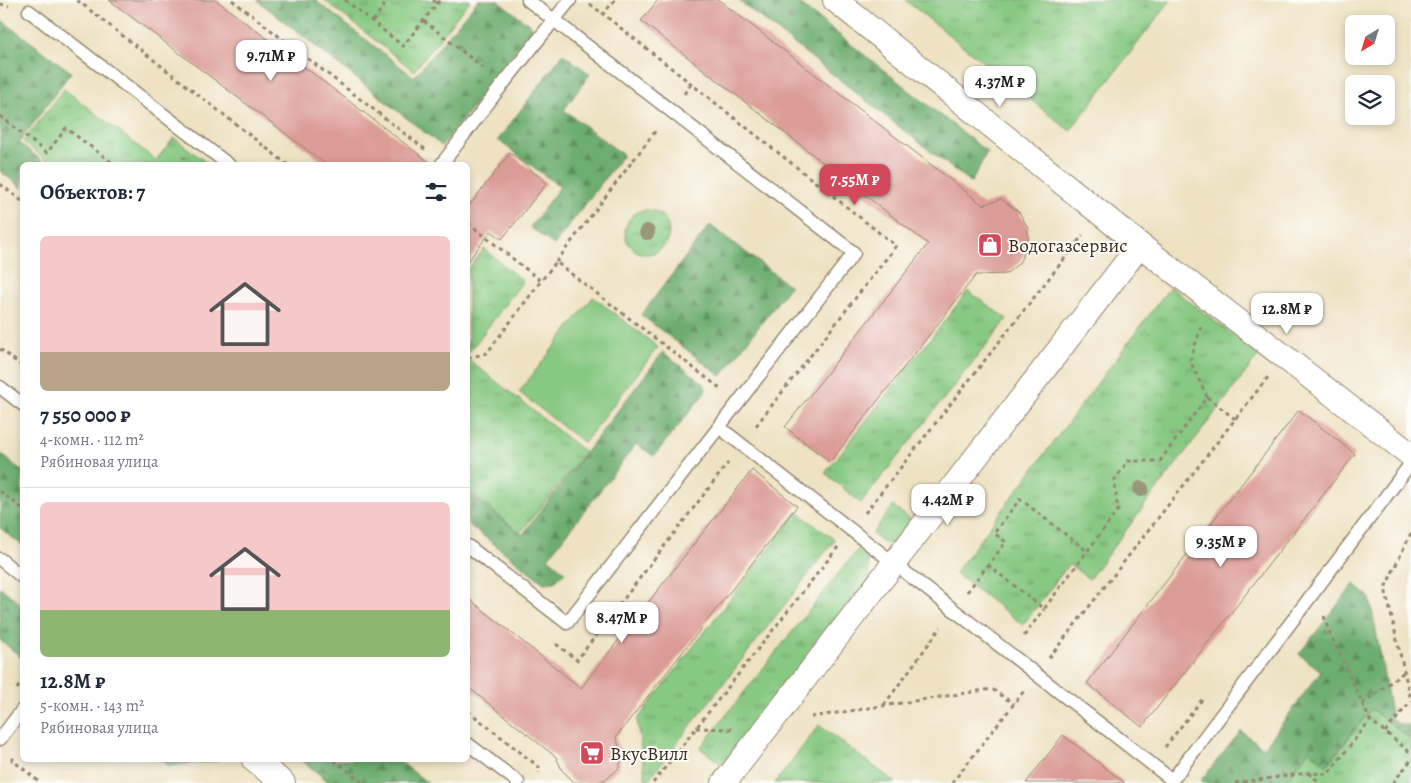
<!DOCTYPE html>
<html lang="ru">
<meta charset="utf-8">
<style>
:root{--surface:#fff;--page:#f2f2f3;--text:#1f2937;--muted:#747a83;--line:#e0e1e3;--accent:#d1495b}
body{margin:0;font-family:Alegreya,serif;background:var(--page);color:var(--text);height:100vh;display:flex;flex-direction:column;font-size:19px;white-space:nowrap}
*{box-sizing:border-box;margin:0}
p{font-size:16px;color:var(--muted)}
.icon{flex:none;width:28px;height:28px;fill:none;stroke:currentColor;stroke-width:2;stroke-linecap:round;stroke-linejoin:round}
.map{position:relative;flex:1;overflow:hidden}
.sheet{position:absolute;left:20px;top:162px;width:450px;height:600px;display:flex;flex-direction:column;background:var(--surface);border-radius:8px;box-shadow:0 2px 8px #0003}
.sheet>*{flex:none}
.needle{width:32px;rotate:218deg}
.controls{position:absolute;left:1345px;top:15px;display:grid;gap:10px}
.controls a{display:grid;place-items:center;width:50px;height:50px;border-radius:8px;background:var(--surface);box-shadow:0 2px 8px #0003;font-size:25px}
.price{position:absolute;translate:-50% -42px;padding:0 11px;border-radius:10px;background:#fff;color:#222;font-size:16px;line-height:32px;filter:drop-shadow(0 1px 2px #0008)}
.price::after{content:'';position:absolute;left:50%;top:30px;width:15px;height:11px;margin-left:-8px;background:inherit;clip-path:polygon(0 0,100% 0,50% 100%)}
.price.on{background:var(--accent);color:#fff}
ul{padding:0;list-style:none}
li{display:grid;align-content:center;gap:10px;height:265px;padding:0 20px}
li+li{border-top:1px solid var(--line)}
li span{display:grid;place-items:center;height:155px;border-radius:8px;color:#555}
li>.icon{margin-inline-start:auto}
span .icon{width:90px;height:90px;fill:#fffc;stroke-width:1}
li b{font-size:21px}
h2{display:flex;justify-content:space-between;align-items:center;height:60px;padding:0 20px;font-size:21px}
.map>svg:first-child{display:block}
.grass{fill:url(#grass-tufts);stroke:#617a50}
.forest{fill:url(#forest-firs);stroke:#546c47}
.pitch{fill:#87c982;stroke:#617a50}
.building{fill:#db9b96}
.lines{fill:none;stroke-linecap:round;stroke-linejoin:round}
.lane-casing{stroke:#948670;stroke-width:15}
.street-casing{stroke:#948670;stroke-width:26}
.path{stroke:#948670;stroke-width:3;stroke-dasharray:4 4;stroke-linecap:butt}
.lane{stroke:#fff;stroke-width:12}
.street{stroke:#fff;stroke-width:24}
.tree{fill:#989779}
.labels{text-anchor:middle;stroke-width:4;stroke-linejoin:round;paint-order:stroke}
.poi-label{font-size:19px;fill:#3b2a1e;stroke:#fdfcf7;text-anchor:start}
</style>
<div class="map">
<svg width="1411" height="783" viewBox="0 0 1411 783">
<defs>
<pattern id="grass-tufts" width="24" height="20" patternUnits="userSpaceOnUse" patternTransform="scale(1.25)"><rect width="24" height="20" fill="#87c982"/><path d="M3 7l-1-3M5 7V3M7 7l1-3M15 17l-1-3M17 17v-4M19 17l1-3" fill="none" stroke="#70a36a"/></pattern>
<pattern id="forest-firs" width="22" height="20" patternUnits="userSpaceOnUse" patternTransform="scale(1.25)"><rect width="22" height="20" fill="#6dad70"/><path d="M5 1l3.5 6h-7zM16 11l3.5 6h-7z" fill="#5b8d5b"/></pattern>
</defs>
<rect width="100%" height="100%" fill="#fdfcf7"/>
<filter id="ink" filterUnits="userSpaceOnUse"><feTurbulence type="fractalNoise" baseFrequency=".02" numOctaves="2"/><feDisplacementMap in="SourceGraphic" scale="10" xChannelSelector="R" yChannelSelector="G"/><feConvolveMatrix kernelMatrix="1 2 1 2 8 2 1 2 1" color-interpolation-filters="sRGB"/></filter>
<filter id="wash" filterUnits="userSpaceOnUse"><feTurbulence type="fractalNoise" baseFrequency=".0096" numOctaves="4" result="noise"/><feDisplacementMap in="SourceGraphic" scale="20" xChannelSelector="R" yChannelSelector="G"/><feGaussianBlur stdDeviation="1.12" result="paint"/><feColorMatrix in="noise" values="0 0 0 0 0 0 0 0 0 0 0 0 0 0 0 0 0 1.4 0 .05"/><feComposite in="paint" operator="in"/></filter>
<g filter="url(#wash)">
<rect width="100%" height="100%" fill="#eee2c3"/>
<path class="grass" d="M324,0h146l-56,71z
M905,0h266l-101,131z
M64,89l92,71 18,-22 36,27h-157l-30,-23z
M625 232a22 22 0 1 1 44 0a22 22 0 1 1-44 0Z
M484,249l39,32 -53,70 -2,1v-83z
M1170,287l89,68 -170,224 -20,-15 -46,61 -68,-52z
M968,291l39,28 -146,184 -36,-30z
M468,359l117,93 -65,81 -52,-42z
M893,506l25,19 -19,20 -14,-2 -13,-9z
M797,512l38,28 -189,243 -9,-63z
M858,549l10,12 2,18 -146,187 -24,-18z
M1371,709l40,30v44h-126l24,-33 19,15z
M819,725l77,58h-121z"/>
<path class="forest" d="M257,0h58l99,77 64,-77h19l37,28 -92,118z
M738,0h57l192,152 -16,31z
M0,19l71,53 -52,71 29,22h-26v23l-22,-17z
M563,54l27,20 -26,36 59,45 -69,90 -24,-18 30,-40 -62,-47z
M710,225l80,61 -69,90 -80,-61z
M663,352l40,31 3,5 -2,6 -50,62 -18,-12 -88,114 17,14 -10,10 -11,1 -76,-59v-31l54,42z
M0,453l22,18v74l-22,-17z
M1354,584l16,14 22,121 8,6h11v14l-40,-30 -44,56 -18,-15 -24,33h-83v-4l39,-48 23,17 57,-77 -22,-17z
M0,587l22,18v53l-22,-18z
M161,760h55l2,1 -48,5z
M301,760h97l30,23h-98z"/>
<path class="pitch" d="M593,297l65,50 -74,96 -65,-51z"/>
<g id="blocks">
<path class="building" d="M109,0h107l217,165h-106z
M658,0h61l264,205 18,-6 18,13 9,16v17l-9,18 -13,11 -30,1 -146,187 -45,-35 143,-183 -287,-223z
M510,153l37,30 -45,56 -11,-8 -23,30v-54z
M1299,410l56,44 -213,273 -55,-44z
M752,470l45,36 -181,231 6,19 -3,12 -11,10 -11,5 -23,-1 -12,-12 -6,-13 -88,-70v-89l113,90z
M1063,735l62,48h-99z"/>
</g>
</g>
<g filter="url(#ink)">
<use href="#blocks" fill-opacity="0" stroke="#948670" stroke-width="1"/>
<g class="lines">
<defs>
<path id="lane" d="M29,11l200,154
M441,165l54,-71 75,-94
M0,387l22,17
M719,427l453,353
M468,546l99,77 287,-370 -326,-253
M0,559l22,18
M0,739l22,-29
M468,744l50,38 -1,1
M1170,783l241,-320"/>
<path id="street" d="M835,0l305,245 271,210
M254,760l29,23
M724,783l416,-538"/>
</defs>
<use href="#lane" class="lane-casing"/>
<use href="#street" class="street-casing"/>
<path class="path" d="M77,0l211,165
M232,0l194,150
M345,0l58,46 37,-46
M433,0l4,3
M615,0l-12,14 293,232 -141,181
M0,4l9,2
M590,4l13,10
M373,21l15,-21
M424,21l62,49
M684,94l7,-10
M0,116l47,37 19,-25 49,37
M179,165l5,-8
M0,184l22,17
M468,223l73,58 15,-19 165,127
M556,262l101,-133
M0,349l22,17
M468,358l19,-5 54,-72
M1207,397l28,22
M0,491l22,17
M865,513l218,-278
M1411,533l-26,55 26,113
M988,565l56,44 74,-99 -4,-29 14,-20h32l47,-64 -17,-36 11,-34
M967,592l39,-50 -12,-9 26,-34 67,52
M1324,616l4,13 42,91 41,33
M1024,636l20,-27
M556,644l21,16 151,-197
M1049,658l219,-281
M17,689l5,-8
M1362,704l42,-32
M884,705l57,-78
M468,711l71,56v6
M811,717l181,-28 22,15
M696,728l36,1
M1385,732l26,-31
M1165,747l39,-50
M14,758l-2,2 29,23
M334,760l29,23
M1308,773l13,10
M653,783l185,-236
M952,783l72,-92
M1235,783l73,-10 20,1 42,-54
M1393,783l18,-23"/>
<use href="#lane" class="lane"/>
<use href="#street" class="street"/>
</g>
<g class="tree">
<circle cx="647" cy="232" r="8"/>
<circle cx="1141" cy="489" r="8"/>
</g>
</g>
<defs>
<symbol id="shop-square" viewBox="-11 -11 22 22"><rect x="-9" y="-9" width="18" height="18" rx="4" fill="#d1495b" stroke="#fdfcf7"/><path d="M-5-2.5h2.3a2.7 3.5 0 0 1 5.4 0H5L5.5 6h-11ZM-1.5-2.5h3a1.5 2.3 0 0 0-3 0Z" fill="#fff"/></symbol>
<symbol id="supermarket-square" viewBox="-11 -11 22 22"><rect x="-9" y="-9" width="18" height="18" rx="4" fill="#d1495b" stroke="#fdfcf7"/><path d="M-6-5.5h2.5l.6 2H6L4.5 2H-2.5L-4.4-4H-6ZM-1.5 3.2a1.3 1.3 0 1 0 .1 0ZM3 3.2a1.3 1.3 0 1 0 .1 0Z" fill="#fff"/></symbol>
</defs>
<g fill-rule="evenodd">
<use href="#shop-square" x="976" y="231" width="28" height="28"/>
<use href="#supermarket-square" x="578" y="739" width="28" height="28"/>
</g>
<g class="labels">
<g class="poi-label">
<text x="1008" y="252">Водогазсервис</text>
<text x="610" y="760">ВкусВилл</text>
</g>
</g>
</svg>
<div class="controls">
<a><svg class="needle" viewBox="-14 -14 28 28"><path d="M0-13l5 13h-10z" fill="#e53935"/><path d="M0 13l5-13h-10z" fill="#747a83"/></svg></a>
<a><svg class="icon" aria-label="layers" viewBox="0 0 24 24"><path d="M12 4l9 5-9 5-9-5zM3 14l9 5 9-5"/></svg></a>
</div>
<b class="price" style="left:271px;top:82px">9.71M ₽</b>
<b class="price" style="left:1000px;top:108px">4.37M ₽</b>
<b class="price on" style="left:855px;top:206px">7.55M ₽</b>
<b class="price" style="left:1287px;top:335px">12.8M ₽</b>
<b class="price" style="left:948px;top:526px">4.42M ₽</b>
<b class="price" style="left:1221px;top:568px">9.35M ₽</b>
<b class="price" style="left:622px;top:644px">8.47M ₽</b>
<section class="sheet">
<h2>Объектов: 7<svg class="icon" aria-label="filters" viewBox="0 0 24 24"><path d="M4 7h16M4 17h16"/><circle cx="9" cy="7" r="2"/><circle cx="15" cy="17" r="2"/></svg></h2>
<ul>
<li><span style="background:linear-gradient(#f6c9c9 75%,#b9a48a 0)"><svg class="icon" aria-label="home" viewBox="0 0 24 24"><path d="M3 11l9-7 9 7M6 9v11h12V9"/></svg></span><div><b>7 550 000 ₽</b><p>4-комн. · 112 m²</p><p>Рябиновая улица</p></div></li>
<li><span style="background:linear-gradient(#f6c9c9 70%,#8fb573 0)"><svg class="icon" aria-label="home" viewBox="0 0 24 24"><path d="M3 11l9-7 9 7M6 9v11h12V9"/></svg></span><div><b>12.8M ₽</b><p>5-комн. · 143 m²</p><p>Рябиновая улица</p></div></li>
</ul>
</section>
</div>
